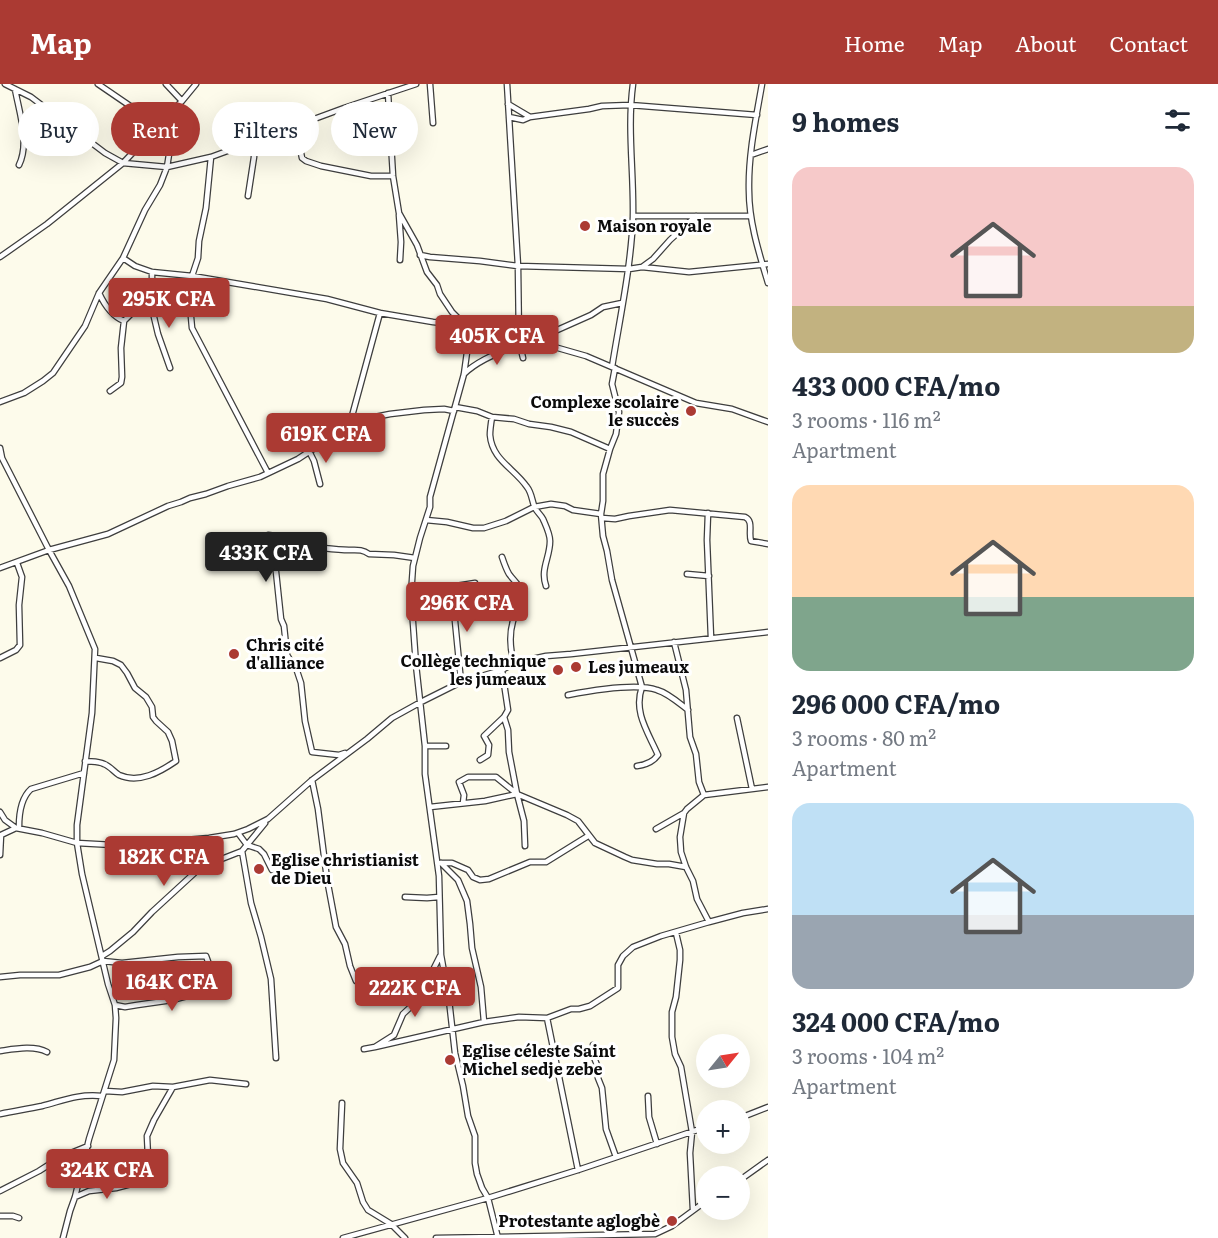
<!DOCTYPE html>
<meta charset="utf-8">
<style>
:root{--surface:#fff;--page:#f6f6f7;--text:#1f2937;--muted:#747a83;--accent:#ab3a33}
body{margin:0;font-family:Literata,serif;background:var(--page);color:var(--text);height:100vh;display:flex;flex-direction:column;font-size:22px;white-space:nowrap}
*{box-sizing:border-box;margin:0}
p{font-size:20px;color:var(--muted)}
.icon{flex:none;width:33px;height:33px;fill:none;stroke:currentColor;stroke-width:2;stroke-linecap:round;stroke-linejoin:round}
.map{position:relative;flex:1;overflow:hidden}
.side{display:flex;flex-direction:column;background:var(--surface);width:450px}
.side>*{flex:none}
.guide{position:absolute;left:18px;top:18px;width:570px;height:54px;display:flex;gap:12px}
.needle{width:39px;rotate:60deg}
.tools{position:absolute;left:696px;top:950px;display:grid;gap:12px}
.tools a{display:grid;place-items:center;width:54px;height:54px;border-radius:50%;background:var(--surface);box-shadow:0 6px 24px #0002;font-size:30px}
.price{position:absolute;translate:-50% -51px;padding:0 14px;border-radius:6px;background:var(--accent);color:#fff;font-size:20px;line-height:39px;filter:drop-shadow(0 2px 3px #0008)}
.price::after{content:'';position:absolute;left:50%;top:36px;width:18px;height:14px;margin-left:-9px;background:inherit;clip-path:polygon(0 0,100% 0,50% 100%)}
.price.current{background:#222;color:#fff}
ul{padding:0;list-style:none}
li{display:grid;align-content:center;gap:12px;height:318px;padding:0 24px}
li span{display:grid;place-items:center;height:186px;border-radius:18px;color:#555}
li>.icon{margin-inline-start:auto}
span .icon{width:108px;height:108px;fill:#fffc;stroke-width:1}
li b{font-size:26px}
h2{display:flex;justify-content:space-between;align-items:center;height:72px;padding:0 24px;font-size:26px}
.pill{padding:0 21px;border-radius:27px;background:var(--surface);box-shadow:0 6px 24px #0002;font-size:21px;line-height:54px}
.pill.current{background:var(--accent);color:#fff}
header{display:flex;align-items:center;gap:36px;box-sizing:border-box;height:84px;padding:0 30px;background:var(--accent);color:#fff}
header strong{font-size:28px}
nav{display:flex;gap:33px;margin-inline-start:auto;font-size:21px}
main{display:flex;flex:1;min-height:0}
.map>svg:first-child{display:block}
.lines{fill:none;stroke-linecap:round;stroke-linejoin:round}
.minor-casing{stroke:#3e3e3e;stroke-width:7}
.minor{stroke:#fff;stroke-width:4.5}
.poi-dot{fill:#ab3a33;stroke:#fff;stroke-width:2}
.labels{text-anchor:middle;stroke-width:6;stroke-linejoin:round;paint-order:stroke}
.poi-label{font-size:16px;font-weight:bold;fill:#0b0b0b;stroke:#fff;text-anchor:start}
</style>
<header>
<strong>Map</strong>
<nav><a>Home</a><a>Map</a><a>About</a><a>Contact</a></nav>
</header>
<main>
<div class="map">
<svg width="768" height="1154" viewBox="0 0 768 1154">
<rect width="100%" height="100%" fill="#fdfbeb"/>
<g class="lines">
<defs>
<path id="minor" d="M5,0l26,13 74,56 18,10 44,4 44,-10 133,-49 72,-24
M98,0l60,41
M166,0l16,17
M430,0l3,39
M507,0l11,182 1,75 4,17
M762,0c-6,35 -14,71 -13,107 0,31 10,62 19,92
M15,5c4,23 15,53 4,76
M388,9l5,83 6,37 18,32 10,27 10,13 3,9 12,18 13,13 3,8v12l-4,29 -34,123v10l-10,31 -7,28 -2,29 5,70 9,81v28l14,102 2,79 8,45 6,53 8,33 5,30 7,20v27l2,11 5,14 6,10 10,40
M508,20l22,13 59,-8 13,-3 28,-1 127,10
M509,33l14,3 7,-3
M305,40l-4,29 1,5 4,3 15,5 50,10h22
M751,71l17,-6
M211,73l-5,51 -7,33 -1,17 -6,18 -1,41 1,11 76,145
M248,112l6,-39v-16
M399,131l2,27 -1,18
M633,132h118
M420,171l10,2 50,4 38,5 111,3 13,-2 47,5 79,-8
M0,173l47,-33 76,-61 59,-62 14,-17
M123,174l12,8 17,6 40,4 135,23 53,14 53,9 55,6 12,4 19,9 15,1 17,4 35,10 110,47 36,6 36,13
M642,183l11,-8 17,-19 26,-24
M99,209c5,11 13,23 25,28
M149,212l9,38 12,34
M534,258l19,-10
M551,262l1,-9 3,-6 36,-16 12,-8 19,-4
M612,283c8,-50 19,-100 21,-150 1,-44 -6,-89 0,-133
M464,290c14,-14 37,-22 55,-30
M110,307l11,-8 1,-6 -1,-29 3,-27 25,-25 3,-6v-18
M0,318l24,-9 19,-12 10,-8 32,-47 14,-33 24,-35 22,-48 15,-25 7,-18 3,-19v-36
M455,323l22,4 15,6 22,2 15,5 22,3 20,5 39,17
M492,333c-1,6 -2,13 -2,18 2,25 24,33 37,52 5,6 5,15 8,21 2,4 6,7 8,11 3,7 7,15 7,22 0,17 -10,28 -4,45
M349,343l31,-114
M0,364l2,10 47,92 20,36 26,63 -3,64 -15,112v18l5,31 26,110 7,21 1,13 -2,42 -25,79 -14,58 -5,14 -7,27
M309,367l5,10 6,23
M708,429l-1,27 4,98
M601,430l2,22 4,15 5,29 30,107c-9,25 6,45 16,68 -5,7 -13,10 -21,11
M602,434l13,1 14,-3 41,-6 75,7c9,4 3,16 6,24l17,3
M426,436l21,2 26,6h11l22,-7 28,-14 17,-3 14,2 8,4 28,4 2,-13v-27l7,-25 6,-15 3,-22 -7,-28 3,-16
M276,452l-2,17 7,66 3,7 3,29 10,16 4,12 4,38 7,31 27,3 6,-2
M257,455h4l7,-4 8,1 45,10 2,2c9,1 18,2 26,2 8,0 13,-1 20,4l25,1 21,3
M502,473c2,6 4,12 7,17 5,7 12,12 14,20 1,8 -7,19 -10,27 -4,14 -3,28 1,42
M0,484l49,-18 59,-16 60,-28 13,-4 9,-4 16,-4 22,-8 32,-9 38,-18 41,-27 31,-14 20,-4 34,-4 20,-1 10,2
M687,490l22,2
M674,558l12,48 4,47 6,17 3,28 5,13
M0,574l16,-8 4,-5 -1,-40 3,-28 -5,-14
M502,586l6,40 -4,7 4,13 1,22 8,42 50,21 11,6 17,22 30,14 7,3 25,4h12l17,3
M461,598l-7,-71 2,-25 19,-3
M568,611c21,-4 69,-12 89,-5 11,3 22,13 31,20
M737,634l15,71
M425,662h21
M480,676l8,-5 1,-10 -5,-9 20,-19
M85,677c6,1 13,0 19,3 6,2 10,8 15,11 20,9 41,-3 57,-14l-4,-20 -4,-9 -12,-11 -3,-4 -1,-10 -6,-10 -11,-9 -8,-15 -6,-8 -8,-4 -17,-3
M312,696l6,29 9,70 9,48 9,17 5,22 6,15
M463,719l1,-8 -5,-13 9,-5h28l21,17
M430,723l55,-6 32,-7 7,27 1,25
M0,728l5,8 11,8 26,5 35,10 54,3 32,-4 46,-4 25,-4 14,-5 20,-10 44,-39 55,-41 25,-21 29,-16 40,-20 41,-12 12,-7 32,-7 25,-2 197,-22
M684,729l-4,24 1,15 5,15 7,14 4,18 12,23
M265,739l-23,28 9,52 10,34 10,42 5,79
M19,743c0,-12 2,-29 12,-38l53,-16
M656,745l28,-16 3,-4 17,-14 64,-8
M238,749l9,12 12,4 5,5 8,16
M0,771l1,-20 15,-7
M440,779h12l16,7 5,7 7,3 9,-1 41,-17h16l42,-26
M405,813l22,1 12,-1
M676,849l4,17v10l-4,37 -4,15v25l3,17 6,13 11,65 -2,21 3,57
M102,872l8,-5 23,-19 19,-20 49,-45 41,-16
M0,893l20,-2h39l31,-8 13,-6 19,2 56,-6 28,-1 9,25
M115,921l10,2 12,-2 35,-5 19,-5 8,-5 13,-16
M547,934l31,152
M484,938l35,-5 28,1 24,-9h8l11,-3 28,-18v-23l5,-9 10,-9 28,-11 48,-14 34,-9 25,-4
M593,961v10l4,10 1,13 4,10 4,41 10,28
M375,963l109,-25 -3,-35 -9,-39 -2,-24 -3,-23 -9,-21 -17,-17
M364,965l11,-2 19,-12 9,-21 15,-14 22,-44
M0,967c14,-2 34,-6 47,1
M173,1003l37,-7 36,4
M105,1007l17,1 31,-6 20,1 -19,33 -7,16 1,21
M648,1012l1,21 8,27
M342,1019l-2,46 3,14 14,20 6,19 5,8 23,14 14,14
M0,1030c14,-3 28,-5 42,-8 23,-6 35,-12 60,-10
M740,1034l28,-11
M740,1096l28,-20
M0,1107l39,-20 22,-14 27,-11
M75,1113l14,-6 27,-3 15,-4
M0,1132h13l6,2
M343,1154l145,-40 90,-28 128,-43
M436,1154l219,-4 17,-8 34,-25"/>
</defs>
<use href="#minor" class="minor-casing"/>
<use href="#minor" class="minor"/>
</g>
<g class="poi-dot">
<circle cx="585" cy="142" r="6"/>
<circle cx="691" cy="327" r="6"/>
<circle cx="234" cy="570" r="6"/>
<circle cx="576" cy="583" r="6"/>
<circle cx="558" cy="586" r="6"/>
<circle cx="259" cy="785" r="6"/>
<circle cx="450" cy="976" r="6"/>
<circle cx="672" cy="1137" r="6"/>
</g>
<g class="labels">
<g class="poi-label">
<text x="597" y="148">Maison royale</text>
<text x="679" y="324" text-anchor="end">Complexe scolaire<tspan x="679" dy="18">le succès</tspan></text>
<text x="246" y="567">Chris cité<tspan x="246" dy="18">d'alliance</tspan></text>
<text x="546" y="583" text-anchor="end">Collège technique<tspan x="546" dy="18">les jumeaux</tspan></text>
<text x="588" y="589">Les jumeaux</text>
<text x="271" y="782">Eglise christianist<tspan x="271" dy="18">de Dieu</tspan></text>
<text x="462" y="973">Eglise céleste Saint<tspan x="462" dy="18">Michel sedje zebe</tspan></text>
<text x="660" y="1143" text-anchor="end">Protestante aglogbè</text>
</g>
</g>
</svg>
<div class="tools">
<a><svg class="needle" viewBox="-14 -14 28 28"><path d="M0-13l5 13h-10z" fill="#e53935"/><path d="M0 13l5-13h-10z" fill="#747a83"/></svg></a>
<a>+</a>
<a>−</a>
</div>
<b class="price" style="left:169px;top:245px">295K CFA</b>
<b class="price" style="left:497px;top:282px">405K CFA</b>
<b class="price" style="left:326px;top:380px">619K CFA</b>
<b class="price current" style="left:266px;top:499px">433K CFA</b>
<b class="price" style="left:467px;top:549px">296K CFA</b>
<b class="price" style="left:164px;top:803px">182K CFA</b>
<b class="price" style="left:172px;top:928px">164K CFA</b>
<b class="price" style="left:415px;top:934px">222K CFA</b>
<b class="price" style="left:107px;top:1116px">324K CFA</b>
<div class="guide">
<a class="pill">Buy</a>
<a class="pill current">Rent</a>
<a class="pill">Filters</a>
<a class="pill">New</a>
</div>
</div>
<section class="side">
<h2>9 homes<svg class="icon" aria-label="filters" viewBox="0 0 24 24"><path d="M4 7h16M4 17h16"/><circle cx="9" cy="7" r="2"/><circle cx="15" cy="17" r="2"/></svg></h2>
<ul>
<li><span style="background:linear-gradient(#f6c9c9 75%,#c2b280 0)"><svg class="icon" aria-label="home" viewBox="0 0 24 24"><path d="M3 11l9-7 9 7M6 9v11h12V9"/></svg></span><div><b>433 000 CFA/mo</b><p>3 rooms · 116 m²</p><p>Apartment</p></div></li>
<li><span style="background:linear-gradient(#ffd9b3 60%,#7fa58c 0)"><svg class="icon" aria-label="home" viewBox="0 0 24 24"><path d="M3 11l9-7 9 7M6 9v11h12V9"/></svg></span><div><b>296 000 CFA/mo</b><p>3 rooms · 80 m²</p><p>Apartment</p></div></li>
<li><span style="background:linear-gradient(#bfe0f5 60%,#9aa5b1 0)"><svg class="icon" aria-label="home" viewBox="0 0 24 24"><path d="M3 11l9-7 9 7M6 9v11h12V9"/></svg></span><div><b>324 000 CFA/mo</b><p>3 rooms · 104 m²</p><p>Apartment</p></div></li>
</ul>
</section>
</main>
